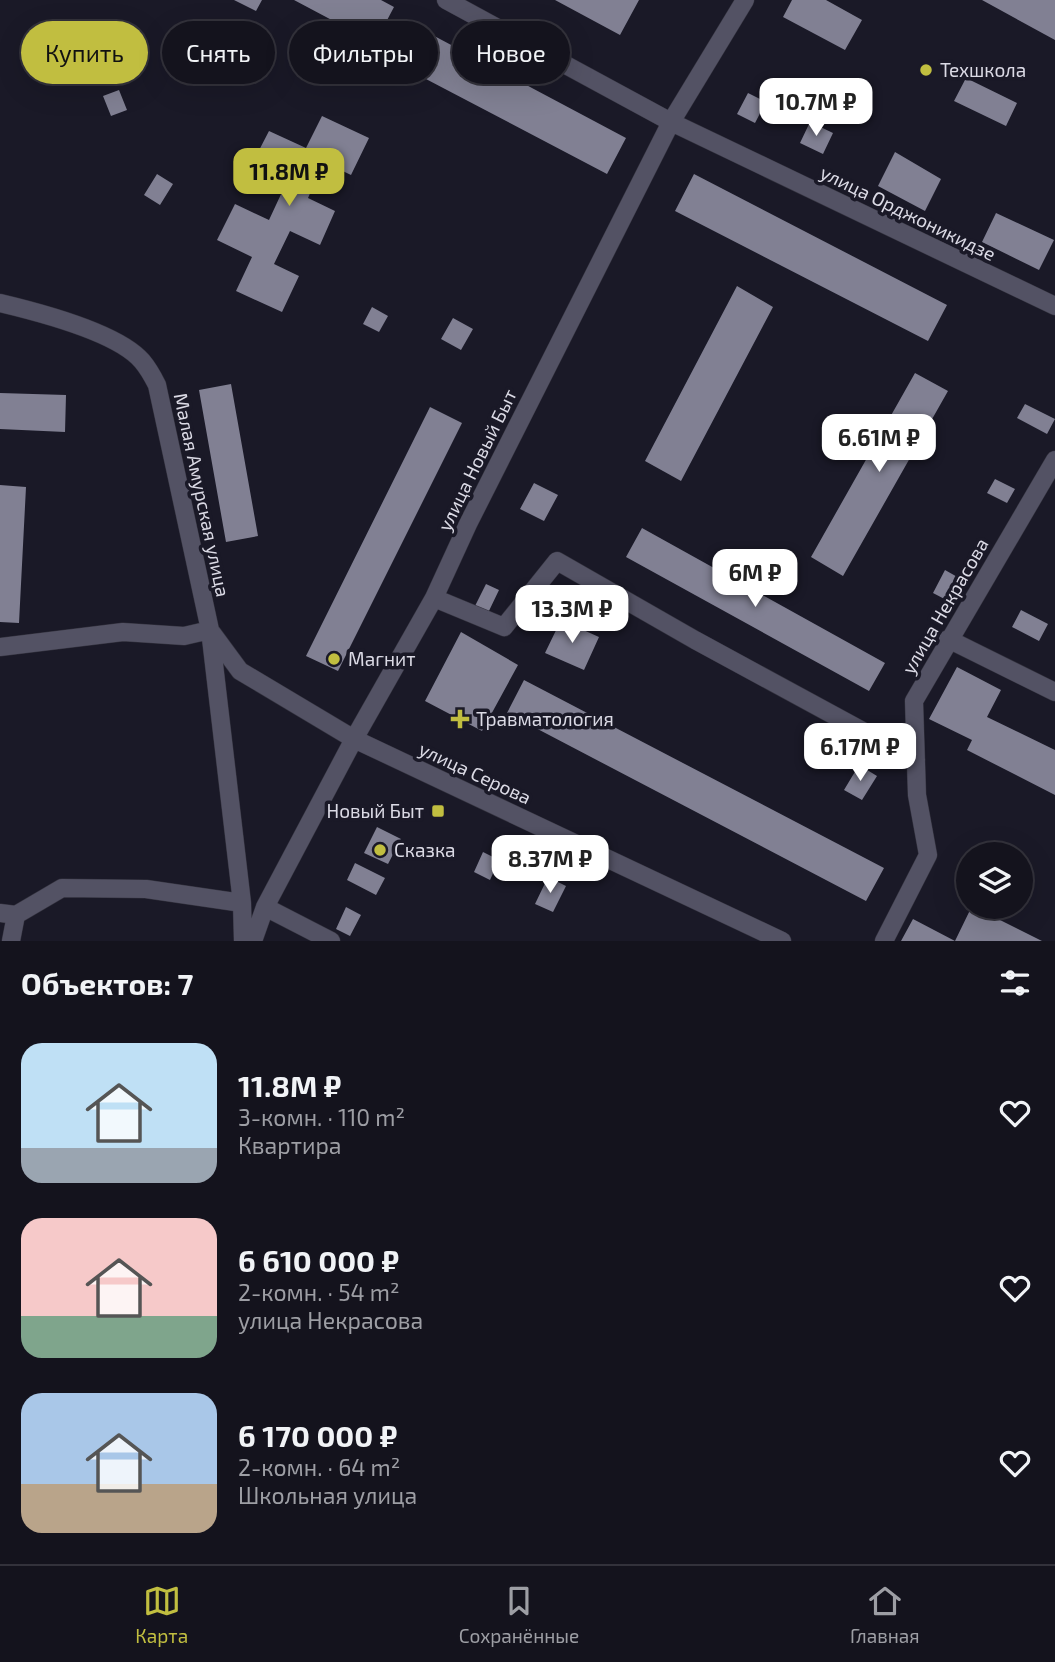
<!DOCTYPE html>
<html lang="ru">
<meta charset="utf-8">
<style>
:root{--surface:#14131d;--page:#1d1c26;--text:#f1f3f6;--muted:#9d9ea4;--line:#33323b;--accent:#c1be40}
body{margin:0;font-family:"Exo 2",sans-serif;background:var(--page);color:var(--text);height:100vh;display:flex;flex-direction:column;font-size:26px;white-space:nowrap}
*{box-sizing:border-box;margin:0}
p{font-size:23px;color:var(--muted)}
.icon{flex:none;width:38px;height:38px;fill:none;stroke:currentColor;stroke-width:2;stroke-linecap:round;stroke-linejoin:round}
.map{position:relative;height:941px;overflow:hidden}
.drawer{display:flex;flex-direction:column;background:var(--surface);flex:1}
.drawer>*{flex:none}
.top-card{position:absolute;left:21px;top:21px;width:700px;height:63px;display:flex;gap:14px}
.controls{position:absolute;left:956px;top:842px;display:grid;gap:14px}
.controls a{display:grid;place-items:center;width:77px;height:77px;border-radius:50%;background:var(--surface);box-shadow:0 7px 28px #0002,0 0 0 2px var(--line);font-size:35px}
.price{position:absolute;translate:-50% -60px;padding:0 16px;border-radius:14px;background:#fff;color:#222;font-size:23px;line-height:46px;filter:drop-shadow(0 2px 4px #0008)}
.price::after{content:'';position:absolute;left:50%;top:42px;width:21px;height:16px;margin-left:-10px;background:inherit;clip-path:polygon(0 0,100% 0,50% 100%)}
.price.active{background:var(--accent);color:#111}
ul{padding:0;list-style:none}
li{display:flex;align-items:center;gap:21px;height:175px;padding:0 21px}
li span{display:grid;place-items:center;flex:none;width:196px;height:140px;border-radius:21px;color:#555}
li>.icon{margin-inline-start:auto}
span .icon{width:84px;height:84px;fill:#fffc;stroke-width:1}
li b{font-size:30px}
h2{display:flex;justify-content:space-between;align-items:center;height:84px;padding:0 21px;font-size:30px}
.chip{padding:0 24px;border-radius:32px;background:var(--surface);box-shadow:0 7px 28px #0002,0 0 0 2px var(--line);font-size:24px;line-height:63px}
.chip.active{background:var(--accent);color:#111}
.menu{display:flex;justify-content:space-around;align-items:center;height:98px;border-top:2px solid var(--line);background:var(--surface);font-size:19px;color:var(--muted)}
.menu a{display:grid;justify-items:center;gap:4px}
.menu .active{color:var(--accent)}
.map>svg:first-child{display:block}
.building{fill:#818093}
.lines{fill:none;stroke-linecap:round;stroke-linejoin:round}
.minor-casing{stroke:#34333f;stroke-width:19}
.minor{stroke:#535264;stroke-width:18}
.poi-dot{fill:#c1be40;stroke:#1a1927;stroke-width:2.5}
.labels{text-anchor:middle;stroke-width:7;stroke-linejoin:round;paint-order:stroke}
.poi-label{font-size:19px;fill:#dbdae5;stroke:#1a1927;text-anchor:start}
.street-label{font-size:19px;fill:#dbdae5;stroke:#1a1927}
</style>
<div class="map">
<svg width="1055" height="941" viewBox="0 0 1055 941">
<rect width="100%" height="100%" fill="#1a1927"/>
<path class="building" d="M234,0h28l-6,11z
M294,0h87l13,7 -19,36z
M555,0h84l-19,35z
M792,0h34l36,20 -17,30 -62,-33z
M982,0h73v40z
M423,30l203,108 -19,36 -204,-107z
M221,56l23,11 -9,19 -23,-11z
M966,78l51,25 -11,23 -52,-25z
M119,90l8,20 -16,6 -8,-20z
M748,93l18,9 -11,21 -18,-9z
M322,116l47,22 -18,37 -27,-13 -16,36 27,13 -15,34 -30,-14 -16,33 25,12 -17,36 -46,-21 16,-34 -35,-17 18,-36 34,16 20,-43 -35,-17 15,-29 37,17z
M810,122l23,11 -10,21 -23,-11z
M895,152l46,27 -16,32 -47,-25z
M157,174l16,10 -13,21 -16,-10z
M694,174l253,131 -19,36 -253,-130z
M996,213l58,27 -15,30 -57,-28z
M737,286l36,21 -92,174 -36,-20z
M372,307l16,9 -9,16 -16,-8z
M453,318l20,11 -12,21 -20,-11z
M915,373l33,18 -105,185 -32,-19z
M231,384l27,152 -32,6 -27,-152z
M0,393l66,2 -1,37 -65,-3z
M1025,404l30,15 -8,15 -30,-16z
M430,407l32,16 -124,248 -32,-15z
M995,479l20,10 -8,14 -20,-10z
M534,483l24,12 -14,26 -24,-12z
M0,485l26,2 -7,136 -19,-1z
M642,528l243,135 -16,28 -243,-134z
M945,570l23,13 -12,22 -23,-12z
M486,584l13,6 -12,25 -13,-7z
M1021,610l27,14 -9,17 -27,-14z
M561,620l38,17 -15,33 -39,-17z
M461,632l57,33 -36,66 -57,-30z
M957,667l44,23 -14,27 68,33v45l-88,-45 5,-10 -43,-21z
M524,680l360,188 -18,33 -359,-188z
M859,765l18,11 -15,24 -18,-10z
M377,827l24,12 -13,25 -24,-11z
M483,852l16,8 -9,20 -16,-8z
M355,863l30,15 -9,17 -29,-15z
M548,877l18,9 -13,26 -18,-8z
M972,906l70,35h-141l12,-22 42,22z
M346,907l15,8 -11,21 -14,-7z"/>
<g class="lines">
<defs>
<path id="minor" d="M446,0l225,122 384,184
M0,303c38,9 117,29 142,58 6,7 11,16 15,24l53,245 32,273 1,38
M434,598l70,29 53,-66 138,79 221,120
M212,633l28,38 114,68 428,202
M948,639l107,53
M0,647l123,-15 61,4 26,-6
M265,907l66,34
M0,913l16,2 -5,26
M16,915l46,-27 84,1 96,14
M253,941l12,-34 89,-168 80,-141 34,-74 203,-402 74,-122
M884,941l44,-86 -11,-60 -3,-94 141,-241"/>
</defs>
<use href="#minor" class="minor-casing"/>
<use href="#minor" class="minor"/>
</g>
<g class="poi-dot">
<circle cx="926" cy="70" r="7"/>
<circle cx="334" cy="659" r="7"/>
<path d="M456.5 708.5h7v7h7v7h-7v7h-7v-7h-7v-7h7z"/>
<rect x="431" y="804" width="14" height="14" rx="3.5"/>
<circle cx="380" cy="850" r="7"/>
</g>
<g class="labels">
<g class="poi-label">
<text x="940" y="77">Техшкола</text>
<text x="348" y="666">Магнит</text>
<text x="476" y="726">Травматология</text>
<text x="424" y="818" text-anchor="end">Новый Быт</text>
<text x="394" y="857">Сказка</text>
</g>
<g class="street-label">
<text transform="translate(908 213) rotate(26)" y="7">улица Орджоникидзе</text>
<text transform="translate(477 460) rotate(-64)" y="7">улица Новый Быт</text>
<text transform="translate(202 495) rotate(78)" y="7">Малая Амурская улица</text>
<text transform="translate(945 606) rotate(-60)" y="7">улица Некрасова</text>
<text transform="translate(475 773) rotate(25)" y="7">улица Серова</text>
</g>
</g>
</svg>
<div class="controls">
<a><svg class="icon" aria-label="layers" viewBox="0 0 24 24"><path d="M12 4l9 5-9 5-9-5zM3 14l9 5 9-5"/></svg></a>
</div>
<b class="price" style="left:816px;top:138px">10.7M ₽</b>
<b class="price active" style="left:289px;top:208px">11.8M ₽</b>
<b class="price" style="left:879px;top:474px">6.61M ₽</b>
<b class="price" style="left:755px;top:609px">6M ₽</b>
<b class="price" style="left:572px;top:645px">13.3M ₽</b>
<b class="price" style="left:860px;top:783px">6.17M ₽</b>
<b class="price" style="left:550px;top:895px">8.37M ₽</b>
<div class="top-card">
<a class="chip active">Купить</a>
<a class="chip">Снять</a>
<a class="chip">Фильтры</a>
<a class="chip">Новое</a>
</div>
</div>
<section class="drawer">
<h2>Объектов: 7<svg class="icon" aria-label="filters" viewBox="0 0 24 24"><path d="M4 7h16M4 17h16"/><circle cx="9" cy="7" r="2"/><circle cx="15" cy="17" r="2"/></svg></h2>
<ul>
<li><span style="background:linear-gradient(#bfe0f5 75%,#9aa5b1 0)"><svg class="icon" aria-label="home" viewBox="0 0 24 24"><path d="M3 11l9-7 9 7M6 9v11h12V9"/></svg></span><div><b>11.8M ₽</b><p>3-комн. · 110 m²</p><p>Квартира</p></div><svg class="icon" aria-label="heart" viewBox="0 0 24 24"><path d="M12 20l-8-8c-3-5 5-10 8-4 3-6 11-1 8 4z"/></svg></li>
<li><span style="background:linear-gradient(#f6c9c9 70%,#7fa58c 0)"><svg class="icon" aria-label="home" viewBox="0 0 24 24"><path d="M3 11l9-7 9 7M6 9v11h12V9"/></svg></span><div><b>6 610 000 ₽</b><p>2-комн. · 54 m²</p><p>улица Некрасова</p></div><svg class="icon" aria-label="heart" viewBox="0 0 24 24"><path d="M12 20l-8-8c-3-5 5-10 8-4 3-6 11-1 8 4z"/></svg></li>
<li><span style="background:linear-gradient(#a9c7e8 65%,#b9a48a 0)"><svg class="icon" aria-label="home" viewBox="0 0 24 24"><path d="M3 11l9-7 9 7M6 9v11h12V9"/></svg></span><div><b>6 170 000 ₽</b><p>2-комн. · 64 m²</p><p>Школьная улица</p></div><svg class="icon" aria-label="heart" viewBox="0 0 24 24"><path d="M12 20l-8-8c-3-5 5-10 8-4 3-6 11-1 8 4z"/></svg></li>
</ul>
</section>
<nav class="menu">
<a class="active"><svg class="icon" aria-label="map" viewBox="0 0 24 24"><path d="M3 6l6-2 6 2 6-2v14l-6 2-6-2-6 2zM9 4v14M15 6v14"/></svg>Карта</a>
<a><svg class="icon" aria-label="saved" viewBox="0 0 24 24"><path d="M7 4h10v16l-5-4-5 4z"/></svg>Сохранённые</a>
<a><svg class="icon" aria-label="home" viewBox="0 0 24 24"><path d="M3 11l9-7 9 7M6 9v11h12V9"/></svg>Главная</a>
</nav>
